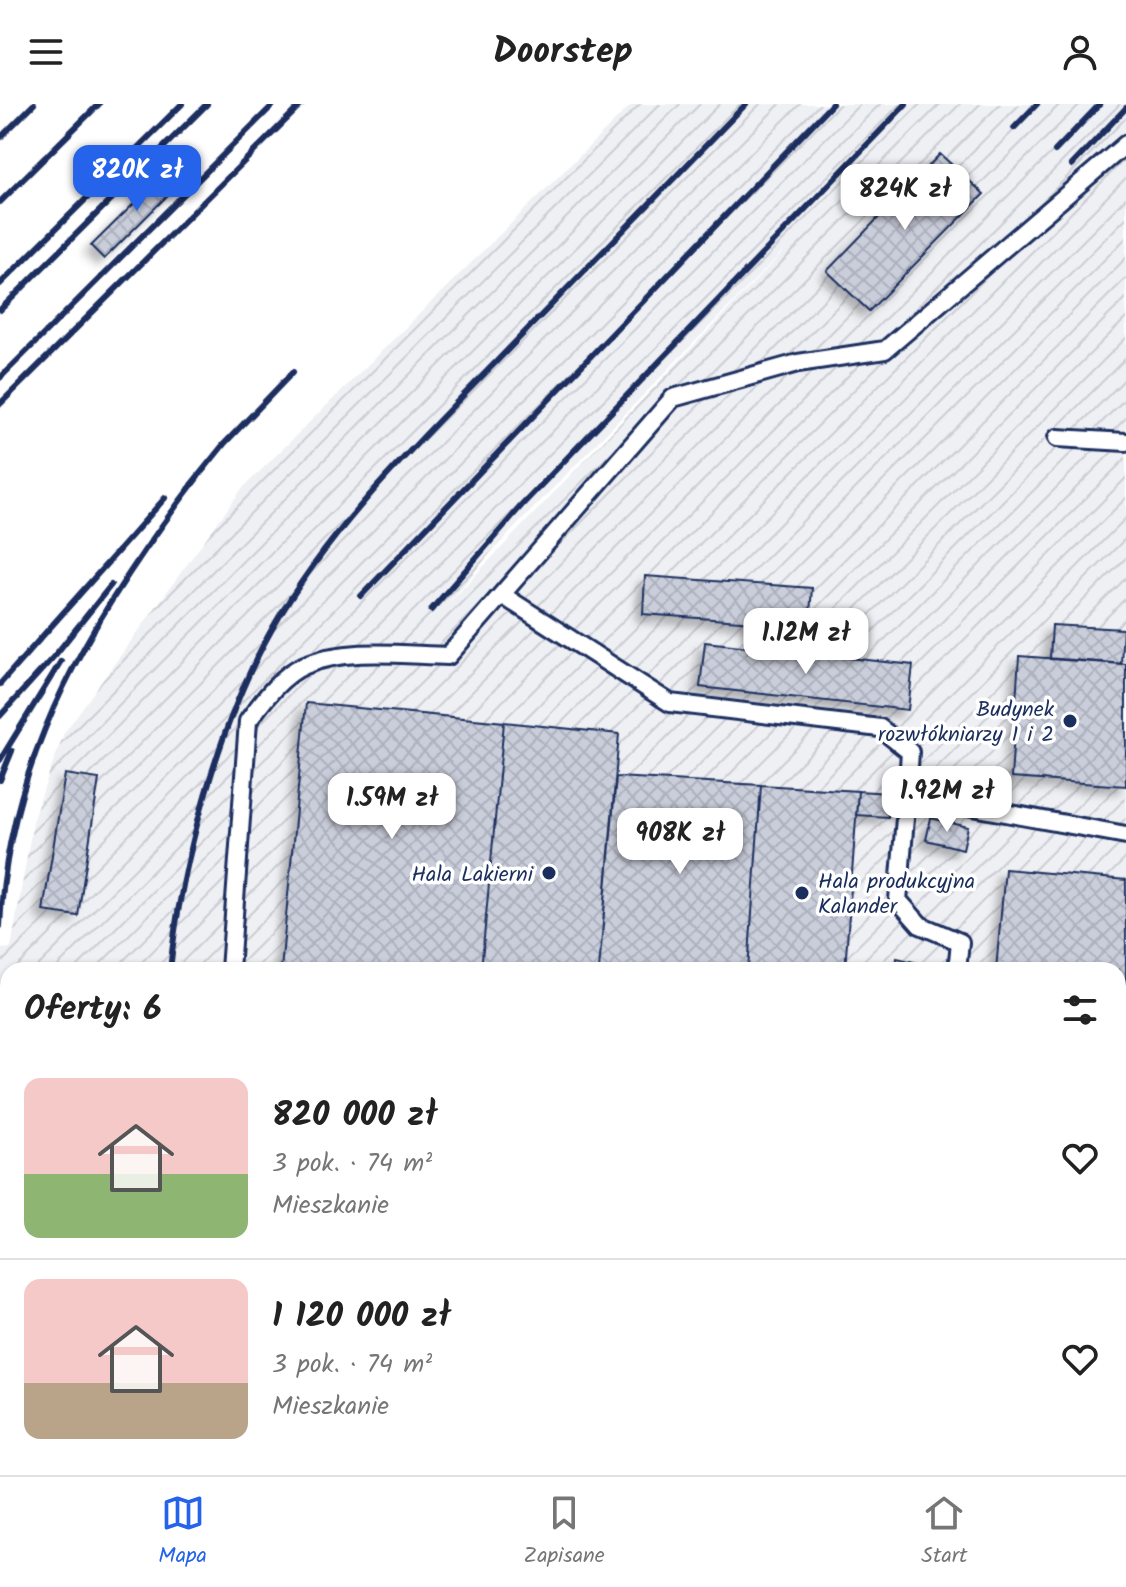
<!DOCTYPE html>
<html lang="pl">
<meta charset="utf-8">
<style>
:root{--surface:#fff;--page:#f6f6f6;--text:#222;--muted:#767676;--line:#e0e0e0;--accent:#2563eb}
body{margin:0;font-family:Kalam,sans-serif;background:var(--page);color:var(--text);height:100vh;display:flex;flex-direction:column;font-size:30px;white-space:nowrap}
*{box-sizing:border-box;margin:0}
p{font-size:26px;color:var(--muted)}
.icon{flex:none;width:44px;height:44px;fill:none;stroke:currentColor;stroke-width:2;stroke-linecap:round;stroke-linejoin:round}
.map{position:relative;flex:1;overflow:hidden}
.details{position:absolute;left:0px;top:858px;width:1126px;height:514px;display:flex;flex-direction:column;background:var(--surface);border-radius:24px 24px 0 0;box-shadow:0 2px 6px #0004}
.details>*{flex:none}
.price{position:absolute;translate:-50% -68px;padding:0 18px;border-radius:16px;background:#fff;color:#222;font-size:26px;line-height:52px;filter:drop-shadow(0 2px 4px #0008)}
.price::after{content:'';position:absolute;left:50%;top:48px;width:24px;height:18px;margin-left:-12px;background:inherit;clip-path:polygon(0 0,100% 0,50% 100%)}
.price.active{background:var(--accent);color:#fff}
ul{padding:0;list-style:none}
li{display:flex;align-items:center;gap:24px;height:200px;padding:0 24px}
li+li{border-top:2px solid var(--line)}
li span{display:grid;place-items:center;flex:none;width:224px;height:160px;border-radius:16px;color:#555}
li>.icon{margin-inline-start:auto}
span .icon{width:96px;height:96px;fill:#fffc;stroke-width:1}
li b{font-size:34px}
h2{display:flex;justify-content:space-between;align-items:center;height:96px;padding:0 24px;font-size:34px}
header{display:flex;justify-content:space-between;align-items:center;height:104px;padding:0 24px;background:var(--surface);font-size:36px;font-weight:800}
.tab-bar{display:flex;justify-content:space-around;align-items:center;height:112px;border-top:2px solid var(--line);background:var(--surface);font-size:22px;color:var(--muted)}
.tab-bar a{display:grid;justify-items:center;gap:4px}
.tab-bar .active{color:var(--accent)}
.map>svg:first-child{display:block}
.industrial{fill:url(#industrial-furrows);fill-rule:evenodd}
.building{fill:url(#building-cross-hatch);stroke:#1b2f5e;stroke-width:2;filter:url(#shadow)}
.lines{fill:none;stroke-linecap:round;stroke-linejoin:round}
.lane-casing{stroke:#1b2f5e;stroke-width:22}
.lane{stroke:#fff;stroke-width:16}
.rail{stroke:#1b2f5e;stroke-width:6}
.poi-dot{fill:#1b2f5e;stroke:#fff;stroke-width:3}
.labels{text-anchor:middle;stroke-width:7;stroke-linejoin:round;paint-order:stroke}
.poi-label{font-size:22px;fill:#1b2f5e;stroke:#fff;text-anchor:end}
</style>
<header><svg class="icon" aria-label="menu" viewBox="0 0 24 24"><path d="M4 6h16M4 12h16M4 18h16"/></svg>Doorstep<svg class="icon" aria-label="person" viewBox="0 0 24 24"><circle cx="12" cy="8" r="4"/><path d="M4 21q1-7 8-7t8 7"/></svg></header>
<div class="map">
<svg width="1126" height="1371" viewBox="0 0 1126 1371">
<defs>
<pattern id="industrial-furrows" width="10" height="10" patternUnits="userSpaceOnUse" patternTransform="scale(2)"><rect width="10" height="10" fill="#eff0f4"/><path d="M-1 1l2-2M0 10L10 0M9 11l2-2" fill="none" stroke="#ccced4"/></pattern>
<pattern id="building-cross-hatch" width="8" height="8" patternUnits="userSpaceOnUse" patternTransform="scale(2)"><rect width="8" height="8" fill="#caceda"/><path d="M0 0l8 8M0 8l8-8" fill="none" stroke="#adb1be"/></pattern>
<filter id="shadow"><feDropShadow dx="-7" dy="7" stdDeviation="4" flood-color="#0004"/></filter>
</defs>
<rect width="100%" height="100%" fill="#fff"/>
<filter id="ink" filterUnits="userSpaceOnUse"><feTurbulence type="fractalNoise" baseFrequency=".0125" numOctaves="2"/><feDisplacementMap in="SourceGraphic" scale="16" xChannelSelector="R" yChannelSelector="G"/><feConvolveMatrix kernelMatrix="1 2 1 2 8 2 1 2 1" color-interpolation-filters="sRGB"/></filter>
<g filter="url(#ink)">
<path class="industrial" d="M632,0h494v1371h-1126v-223l8,-17v233h1110v-498h-1110v220l-8,-25v-216l11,-1 23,-132 30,-83 178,-244zM783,147v1l-337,354 47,-56z"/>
<path class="building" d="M940,50l44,40 -115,117 -42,-40z
M172,62l12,13 -80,80 -13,-13z
M645,472l167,12 -3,38 -166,-12z
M1052,521l71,4 -2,35 -71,-5z
M705,538l208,23 -5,45 -208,-23z
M1019,552l107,8v122l-115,-8z
M306,599l198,19 -23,248h-200z
M504,618l115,12 -20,236h-118z
M65,670l34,5 -21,137 -35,-5z
M616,673l145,8 -13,185h-149z
M761,681l97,6 -13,179h-97z
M858,687l31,2 -1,24 -32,-2z
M931,714l37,9 -5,22 -37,-9z
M1005,765l121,11v155h-8v-65h-122z
M897,854l34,8 -1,4h-35z
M325,1364h351l-2,7h-319z
M735,1364h39l-1,7h-38z
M916,1364l47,2v5h-47z"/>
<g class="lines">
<defs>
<path id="lane" d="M1057,334l69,4
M502,491l168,108 210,25 30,24 -3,43 219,40
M907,691l-9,105 22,25 40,17 -3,28
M230,866l18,-249c15,-20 33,-46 57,-56 43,-18 98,-10 143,-9l225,-258 125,-35 87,-13 241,-206
M0,1254l8,-3
M222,1364l7,7
M906,1371l3,-7"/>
</defs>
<use href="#lane" class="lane-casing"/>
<use href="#lane" class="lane"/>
<path class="rail" d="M1014,24l23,-24
M0,34l34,-34
M1055,47l45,-47
M1072,61l54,-57
M0,98l99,-98
M0,180l182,-180
M0,206l207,-206
M0,274l274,-274
M0,300l302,-300
M191,381l33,-41 69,-72
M361,492l471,-492
M431,506l91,-105 384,-401
M0,580l165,-186
M0,612l56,-62 55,-69
M0,656l61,-99
M0,676l12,-29
M0,822c8,-173 96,-316 198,-449
M170,866c11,-106 49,-248 102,-341 57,-100 141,-182 221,-264 84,-87 169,-174 253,-261
M0,894l8,67
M254,1364l10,7"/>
</g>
</g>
<g class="poi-dot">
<circle cx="1070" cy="617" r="8"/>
<circle cx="549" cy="769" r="8"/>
<circle cx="802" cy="789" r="8"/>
</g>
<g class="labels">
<g class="poi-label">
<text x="1054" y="612">Budynek<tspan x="1054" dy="25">rozwłókniarzy 1 i 2</tspan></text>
<text x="533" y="777">Hala Lakierni</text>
<text x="818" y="784" text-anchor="start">Hala produkcyjna<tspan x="818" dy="25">Kalander</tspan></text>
</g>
</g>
</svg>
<b class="price active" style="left:137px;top:109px">820K zł</b>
<b class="price" style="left:905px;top:128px">824K zł</b>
<b class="price" style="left:806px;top:572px">1.12M zł</b>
<b class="price" style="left:947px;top:730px">1.92M zł</b>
<b class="price" style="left:392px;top:737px">1.59M zł</b>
<b class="price" style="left:680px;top:772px">908K zł</b>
<section class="details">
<h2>Oferty: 6<svg class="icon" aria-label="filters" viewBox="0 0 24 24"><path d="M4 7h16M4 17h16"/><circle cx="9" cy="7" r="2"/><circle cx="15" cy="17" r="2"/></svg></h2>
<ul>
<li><span style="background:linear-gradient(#f6c9c9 60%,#8fb573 0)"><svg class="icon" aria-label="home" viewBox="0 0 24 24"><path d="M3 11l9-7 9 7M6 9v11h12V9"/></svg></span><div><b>820 000 zł</b><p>3 pok. · 74 m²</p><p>Mieszkanie</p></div><svg class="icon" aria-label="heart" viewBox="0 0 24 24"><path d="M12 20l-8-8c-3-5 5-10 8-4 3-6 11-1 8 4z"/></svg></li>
<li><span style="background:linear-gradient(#f6c9c9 65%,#b9a48a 0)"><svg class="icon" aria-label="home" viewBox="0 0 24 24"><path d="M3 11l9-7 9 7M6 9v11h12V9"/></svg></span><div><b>1 120 000 zł</b><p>3 pok. · 74 m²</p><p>Mieszkanie</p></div><svg class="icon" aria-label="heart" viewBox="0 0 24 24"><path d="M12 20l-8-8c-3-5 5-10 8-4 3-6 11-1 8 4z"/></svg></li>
</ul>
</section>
</div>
<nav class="tab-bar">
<a class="active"><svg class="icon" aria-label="map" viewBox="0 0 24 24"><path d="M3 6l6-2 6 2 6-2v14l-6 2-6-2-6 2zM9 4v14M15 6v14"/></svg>Mapa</a>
<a><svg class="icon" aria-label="saved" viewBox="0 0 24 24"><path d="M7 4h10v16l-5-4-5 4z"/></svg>Zapisane</a>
<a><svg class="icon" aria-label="home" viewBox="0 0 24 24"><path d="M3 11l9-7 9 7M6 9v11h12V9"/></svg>Start</a>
</nav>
